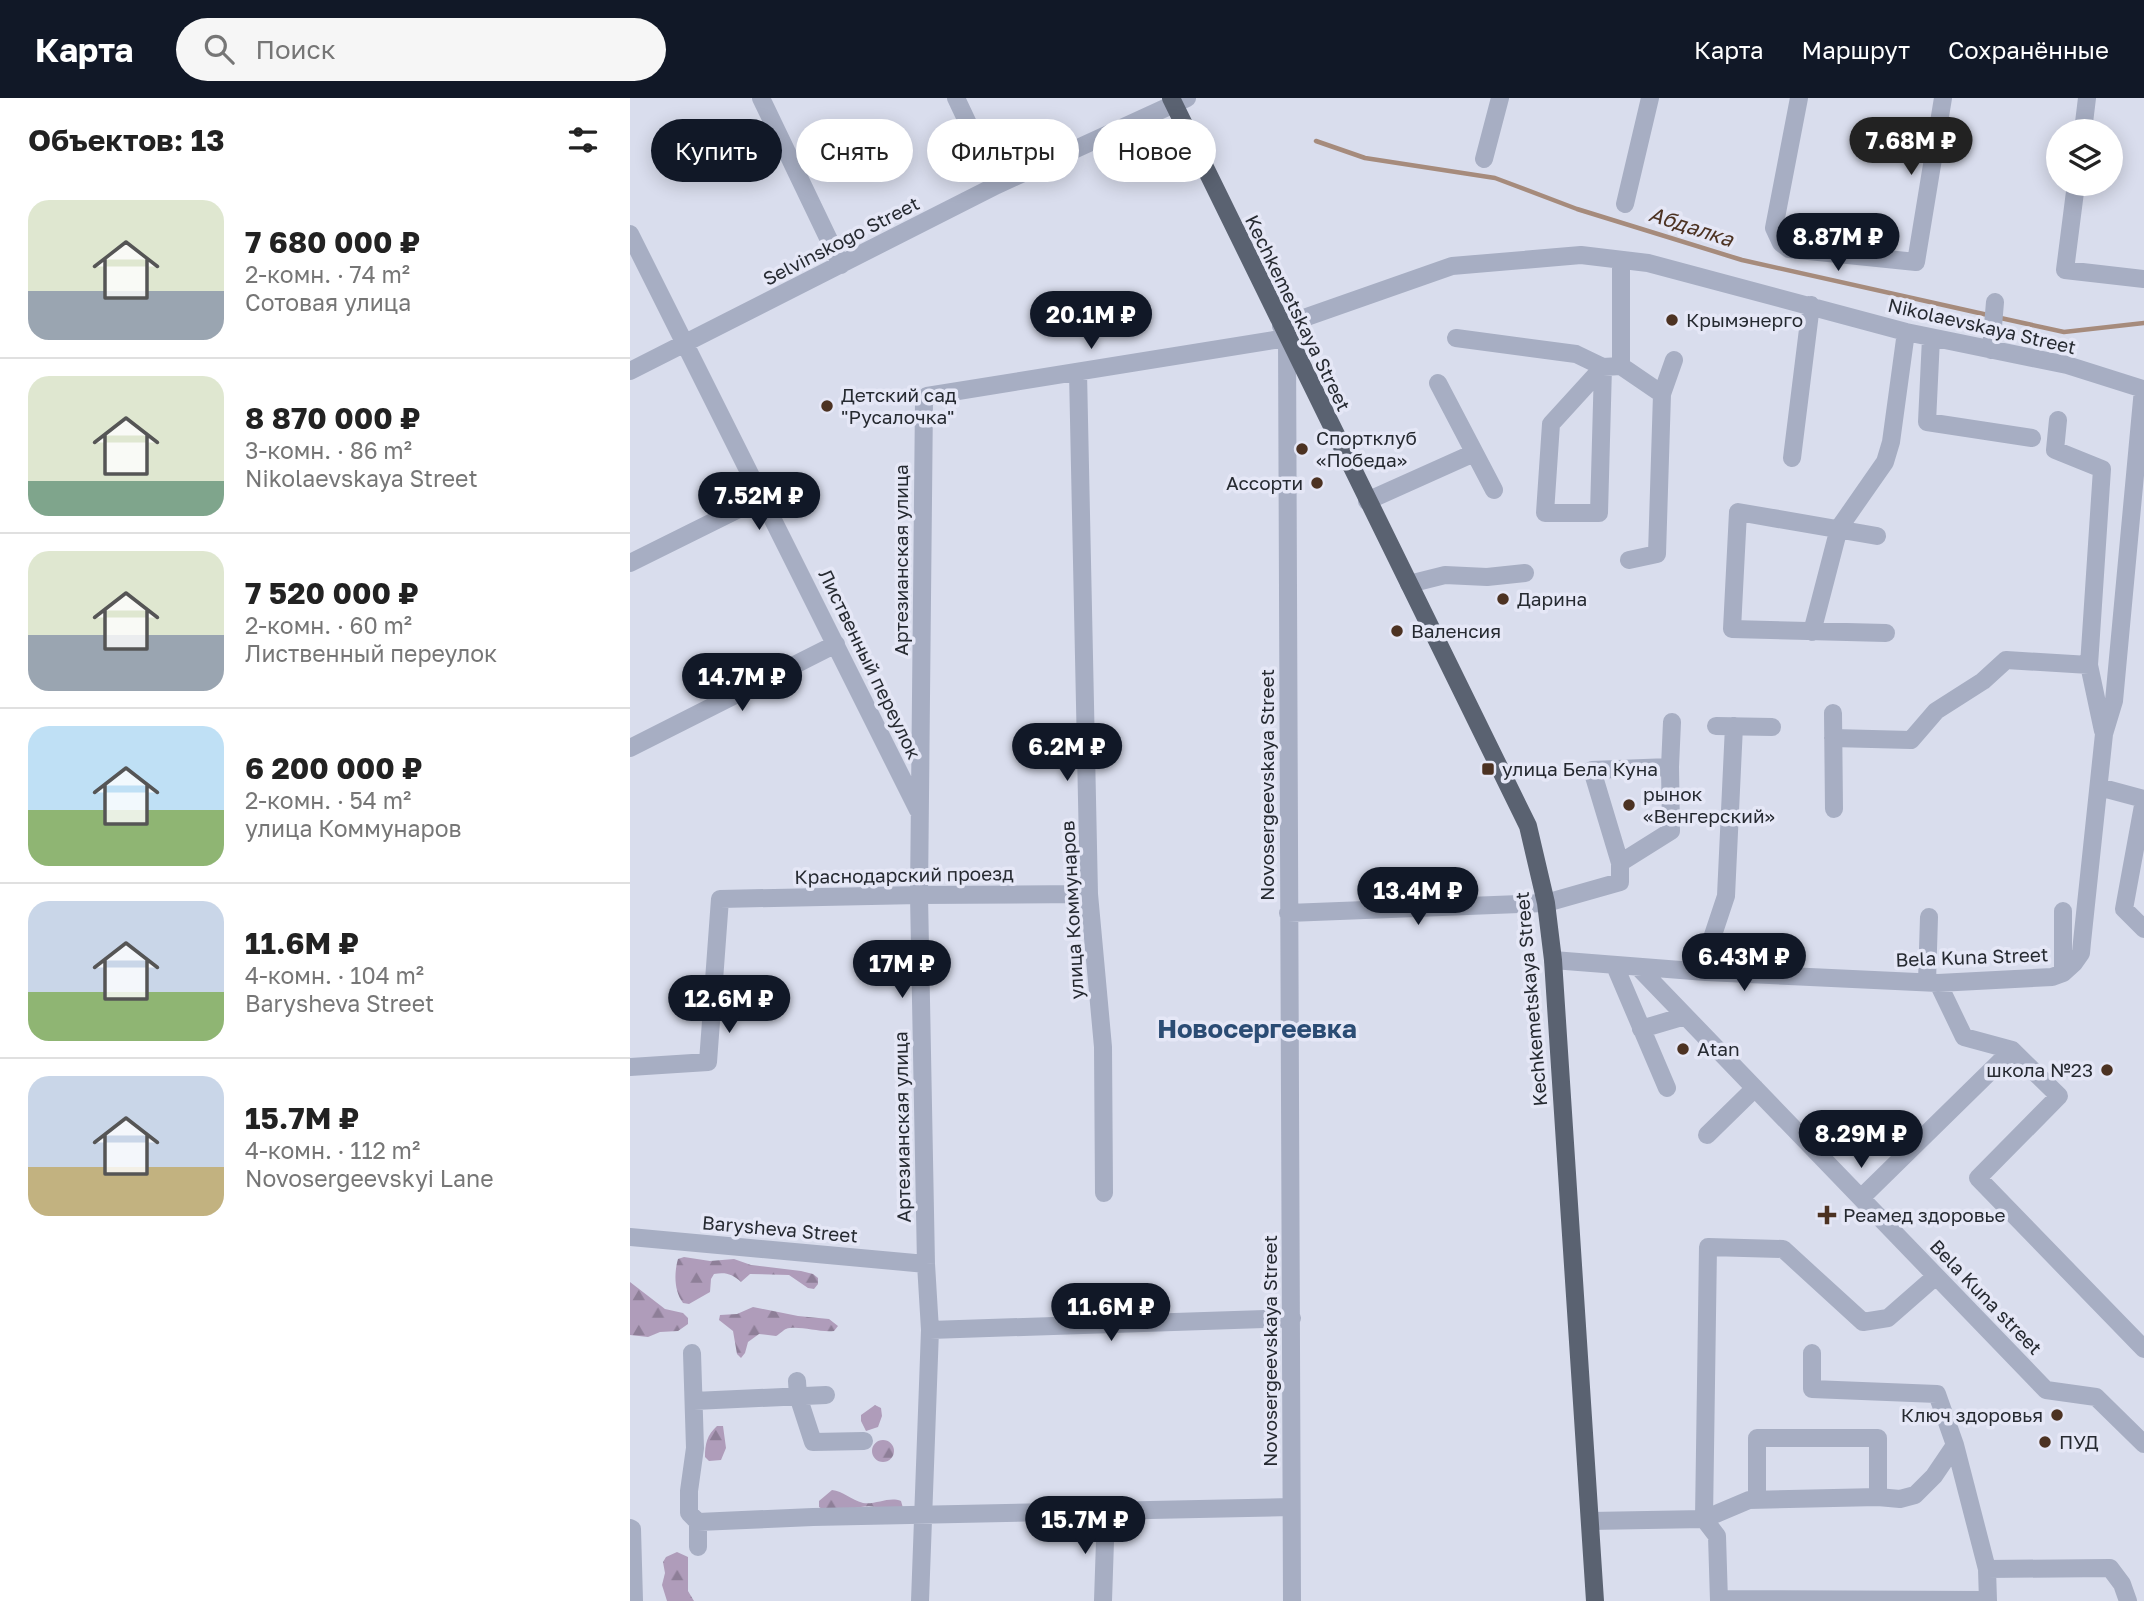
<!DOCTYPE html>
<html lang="ru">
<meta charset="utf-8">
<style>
:root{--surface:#fff;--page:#f6f6f6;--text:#222;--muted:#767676;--line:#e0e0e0;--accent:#111827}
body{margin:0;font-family:"Golos Text",sans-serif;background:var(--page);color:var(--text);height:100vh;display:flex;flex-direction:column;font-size:26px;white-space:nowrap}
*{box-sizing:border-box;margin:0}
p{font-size:23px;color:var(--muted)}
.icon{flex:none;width:38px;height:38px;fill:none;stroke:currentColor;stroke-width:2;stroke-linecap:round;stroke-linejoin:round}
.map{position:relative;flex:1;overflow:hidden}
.side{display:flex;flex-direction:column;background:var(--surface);width:630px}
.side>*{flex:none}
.top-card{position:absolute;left:21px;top:21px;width:665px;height:63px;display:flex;gap:14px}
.tools{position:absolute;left:1416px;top:21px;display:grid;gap:14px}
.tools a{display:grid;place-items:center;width:77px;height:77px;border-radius:50%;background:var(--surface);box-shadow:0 4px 18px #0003;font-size:35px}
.price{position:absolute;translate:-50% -60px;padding:0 16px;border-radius:24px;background:var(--accent);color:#fff;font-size:23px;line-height:46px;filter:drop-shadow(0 2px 4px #0008)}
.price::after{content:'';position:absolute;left:50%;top:42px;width:21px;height:16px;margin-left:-10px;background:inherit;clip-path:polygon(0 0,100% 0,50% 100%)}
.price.on{background:#222;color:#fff}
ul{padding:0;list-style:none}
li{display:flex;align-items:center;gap:21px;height:175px;padding:0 28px}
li+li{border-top:2px solid var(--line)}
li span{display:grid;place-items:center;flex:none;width:196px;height:140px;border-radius:21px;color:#555}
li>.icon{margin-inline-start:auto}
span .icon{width:84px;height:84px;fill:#fffc;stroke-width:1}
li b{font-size:30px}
h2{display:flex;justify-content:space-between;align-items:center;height:84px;padding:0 28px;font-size:30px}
.chip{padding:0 24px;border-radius:32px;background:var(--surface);box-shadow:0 4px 18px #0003;font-size:24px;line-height:63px}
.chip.on{background:var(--accent);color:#fff}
header{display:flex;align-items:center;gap:42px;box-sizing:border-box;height:98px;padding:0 35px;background:var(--accent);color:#fff}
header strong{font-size:33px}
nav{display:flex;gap:38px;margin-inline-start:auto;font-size:24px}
.search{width:490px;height:63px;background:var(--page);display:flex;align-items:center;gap:18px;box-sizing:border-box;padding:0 24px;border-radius:38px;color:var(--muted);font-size:26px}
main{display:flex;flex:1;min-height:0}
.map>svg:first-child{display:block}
.forest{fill:url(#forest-firs)}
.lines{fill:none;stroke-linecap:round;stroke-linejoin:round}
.stream{stroke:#a68b7c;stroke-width:4.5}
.minor{stroke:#a7aec3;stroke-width:18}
.major{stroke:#5a6271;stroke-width:18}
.poi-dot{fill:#4c3222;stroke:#e5e7f6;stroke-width:2.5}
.labels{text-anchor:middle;stroke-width:7;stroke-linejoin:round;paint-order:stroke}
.street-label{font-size:19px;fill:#262a31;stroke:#e5e7f6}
.poi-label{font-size:19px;fill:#262a31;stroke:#e5e7f6;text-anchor:start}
.water-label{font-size:21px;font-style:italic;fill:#4c3222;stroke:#e5e7f6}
.district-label{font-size:26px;font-weight:bold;fill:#2b4c74;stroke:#e5e7f6}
</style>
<header>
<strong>Карта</strong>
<div class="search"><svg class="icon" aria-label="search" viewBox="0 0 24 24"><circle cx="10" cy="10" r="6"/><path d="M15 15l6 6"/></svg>Поиск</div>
<nav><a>Карта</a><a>Маршрут</a><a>Сохранённые</a></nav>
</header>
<main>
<section class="side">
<h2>Объектов: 13<svg class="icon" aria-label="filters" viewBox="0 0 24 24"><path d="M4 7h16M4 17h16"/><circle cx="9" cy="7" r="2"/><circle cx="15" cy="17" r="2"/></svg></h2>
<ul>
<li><span style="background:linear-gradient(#dfe7d0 65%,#9aa5b1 0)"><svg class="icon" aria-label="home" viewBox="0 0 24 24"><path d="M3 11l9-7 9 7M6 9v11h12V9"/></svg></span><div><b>7 680 000 ₽</b><p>2-комн. · 74 m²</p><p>Сотовая улица</p></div></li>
<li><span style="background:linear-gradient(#dfe7d0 75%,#7fa58c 0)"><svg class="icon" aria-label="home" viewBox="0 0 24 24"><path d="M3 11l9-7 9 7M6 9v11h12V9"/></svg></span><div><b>8 870 000 ₽</b><p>3-комн. · 86 m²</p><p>Nikolaevskaya Street</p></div></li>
<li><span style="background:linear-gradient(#dfe7d0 60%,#9aa5b1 0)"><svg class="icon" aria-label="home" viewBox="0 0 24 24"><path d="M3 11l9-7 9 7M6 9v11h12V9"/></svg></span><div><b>7 520 000 ₽</b><p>2-комн. · 60 m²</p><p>Лиственный переулок</p></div></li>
<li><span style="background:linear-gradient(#bfe0f5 60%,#8fb573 0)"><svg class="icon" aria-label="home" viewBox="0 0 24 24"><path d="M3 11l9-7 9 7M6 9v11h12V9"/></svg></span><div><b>6 200 000 ₽</b><p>2-комн. · 54 m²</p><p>улица Коммунаров</p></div></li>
<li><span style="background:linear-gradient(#c9d6e8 65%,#8fb573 0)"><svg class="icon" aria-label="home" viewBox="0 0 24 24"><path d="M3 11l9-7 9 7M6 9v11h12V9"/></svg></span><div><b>11.6M ₽</b><p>4-комн. · 104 m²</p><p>Barysheva Street</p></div></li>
<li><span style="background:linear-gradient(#c9d6e8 65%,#c2b280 0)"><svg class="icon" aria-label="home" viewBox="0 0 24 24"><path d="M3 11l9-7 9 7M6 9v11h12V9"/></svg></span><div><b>15.7M ₽</b><p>4-комн. · 112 m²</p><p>Novosergeevskyi Lane</p></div></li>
</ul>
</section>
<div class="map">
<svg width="1514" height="1503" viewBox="0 0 1514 1503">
<defs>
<pattern id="forest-firs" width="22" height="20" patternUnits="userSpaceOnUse" patternTransform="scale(1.75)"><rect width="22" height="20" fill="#af9cba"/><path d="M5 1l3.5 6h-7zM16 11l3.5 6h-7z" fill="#8e7f98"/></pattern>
</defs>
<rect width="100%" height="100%" fill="#d9dded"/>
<path class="forest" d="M54,1159l26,4 24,-2 17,6 50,6 12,3 5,4v6l-4,5 -6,-1 -19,-13 -39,-1 -9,8c-9,-8 -15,-10 -27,-8l-3,5 -1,13 -21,12 -6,-1c-9,-12 -9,-30 -5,-44z
M0,1184l35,27 18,4 5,5v6l-10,7 -18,1 -12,5 -18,-2z
M123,1209l45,9 31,3 9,7 -4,5c-14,2 -36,-6 -48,-2 -1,0 -9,7 -10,7l-17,-2 -11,8 -3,11 -4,5 -4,-4 -4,-23 -14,-11 1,-5 17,-1z
M245,1307l6,3 1,8 -4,11 -12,4 -5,-10v-6z
M87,1328h6l3,22 -5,12 -12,1 -4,-4c0,-13 2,-22 12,-31z
M242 1353a11 11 0 1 1 22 0a11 11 0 1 1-22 0Z
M202,1392c11,1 19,10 31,13 13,2 26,-7 38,-2l2,7c-5,1 -12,4 -17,3 -7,0 -4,-3 -11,-4 -15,-4 -41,11 -56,0v-6z
M47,1454l11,5v34l6,10h-27l-5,-16 3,-12 -2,-11 3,-5z"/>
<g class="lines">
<path class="stream" d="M686,43l49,17 130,20 82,31 165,51 246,55
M1366,219l68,15 80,-9"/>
<path class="minor" d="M131,0l80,167
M326,0l41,87
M1169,0l-25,130 7,15 8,6 127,13 27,-164
M1453,33l4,-33
M854,61l16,-61
M1446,86l-11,86 79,9
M995,106l25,-106
M0,136l288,576
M991,162v106l41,28 12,-34
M651,228l171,-60 129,-11 67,8 258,69 161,33 76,24 -29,312 -10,33 -22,208 -1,11 -7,10 -11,10 -11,4 -114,6 -232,-11 -153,-12
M826,240l120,16 27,13 -4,146h-54l6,-89 52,-57 18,-1
M1301,240l-4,84 105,16
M1361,252l4,-48
M0,273l367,-186 190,-87
M448,274l11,522 14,153 1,146
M808,285l56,107
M1428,322l-3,30 47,19 -13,196 14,66
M1162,360l19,-153
M737,403l107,-48
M1247,438l-139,-24 -6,117 154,4
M999,462l28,-6 5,-160
M0,465l133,-66
M779,486l36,-9 42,2 38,-4
M1182,534l27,-104 46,-66 6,-20 15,-110
M1203,615l1,96
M1086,628l56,1
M1203,640l78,2 25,-29 47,-30 23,-21 83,5
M0,650l206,-104
M1040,669l2,-45
M1469,689l45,12
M1514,702l-20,109 20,20
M658,815l258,-10 74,-21v-19l-28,-93 78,-3 1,64 -51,32
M985,868l52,122
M1009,870l407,422 50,7 48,47
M1076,874l5,-31 15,-45 8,-170
M1433,875v-62
M1297,884l2,-65
M1308,885l26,54 48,13 47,46 -81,82 166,171
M1011,931l44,-13
M0,969l78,-5 12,-163 199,-4 170,-1
M1077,1037l48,-47
M1231,1100l151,-148
M0,1139l296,27
M1306,1178l-48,42 -25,4 -80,-73 -75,-2 -4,272 45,-19 129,-3 22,2 15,-4 19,-19 21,-31
M300,1232l362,-12
M62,1255l3,95 -6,43v22l9,9v25
M1182,1255v36l125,5 18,51 32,124 1,32
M167,1283l1,15 15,46 51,-1
M64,1303l132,-6
M1127,1402v-62h121v59
M960,1423l114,-2 13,17 2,65
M68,1424l115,-5 477,-10
M0,1430l2,1 2,72
M1357,1471l123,-1 12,16 6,17
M1089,1501l268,1
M290,1503l10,-271 -4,-66 -7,-369 5,-495 3,-4 360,-58 5,1263
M473,1503l3,-90"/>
<path class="major" d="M541,0l357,728 18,77 7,57 42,641"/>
</g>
<g class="poi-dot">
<circle cx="1042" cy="222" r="7"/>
<circle cx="197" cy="308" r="7"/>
<circle cx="672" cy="351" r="7"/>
<circle cx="687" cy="385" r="7"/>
<circle cx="873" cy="501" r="7"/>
<circle cx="767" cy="533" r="7"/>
<rect x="851" y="664" width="14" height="14" rx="3.5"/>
<circle cx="999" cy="707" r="7"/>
<circle cx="1053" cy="951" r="7"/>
<circle cx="1477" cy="972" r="7"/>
<path d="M1193.5 1106.5h7v7h7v7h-7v7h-7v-7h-7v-7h7z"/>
<circle cx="1427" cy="1317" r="7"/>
<circle cx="1415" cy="1344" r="7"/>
</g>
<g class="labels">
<g class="street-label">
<text transform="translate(211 143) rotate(-27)" y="7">Selvinskogo Street</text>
<text transform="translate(668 215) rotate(64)" y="7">Kechkemetskaya Street</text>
<text transform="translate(1352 228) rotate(13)" y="7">Nikolaevskaya Street</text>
<text transform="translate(271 462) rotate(-90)" y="7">Артезианская улица</text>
<text transform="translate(240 566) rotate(64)" y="7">Лиственный переулок</text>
<text transform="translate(637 687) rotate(-90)" y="7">Novosergeevskaya Street</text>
<text transform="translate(274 777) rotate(-1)" y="7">Краснодарский проезд</text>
<text transform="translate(442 812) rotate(-93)" y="7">улица Коммунаров</text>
<text transform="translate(1342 859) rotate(-2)" y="7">Bela Kuna Street</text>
<text transform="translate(901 901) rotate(-95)" y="7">Kechkemetskaya Street</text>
<text transform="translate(272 1029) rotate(-91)" y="7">Артезианская улица</text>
<text transform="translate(150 1131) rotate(5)" y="7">Barysheva Street</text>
<text transform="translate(1356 1199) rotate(46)" y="7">Bela Kuna street</text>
<text transform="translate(640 1253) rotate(-90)" y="7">Novosergeevskaya Street</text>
</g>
<g class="poi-label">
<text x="1056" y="229">Крымэнерго</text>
<text x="211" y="304">Детский сад<tspan x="211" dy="22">"Русалочка"</tspan></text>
<text x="686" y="347">Спортклуб<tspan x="686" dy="22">«Победа»</tspan></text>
<text x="673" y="392" text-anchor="end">Ассорти</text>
<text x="887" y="508">Дарина</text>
<text x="781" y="540">Валенсия</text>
<text x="872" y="678">улица Бела Куна</text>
<text x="1013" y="703">рынок<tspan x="1013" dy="22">«Венгерский»</tspan></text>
<text x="1067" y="958">Аtan</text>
<text x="1463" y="979" text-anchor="end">школа №23</text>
<text x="1213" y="1124">Реамед здоровье</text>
<text x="1413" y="1324" text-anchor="end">Ключ здоровья</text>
<text x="1429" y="1351">ПУД</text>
</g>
<g class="water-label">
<text transform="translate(1061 129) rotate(18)" y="7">Абдалка</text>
</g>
<g class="district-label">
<text x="627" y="940">Новосергеевка</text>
</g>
</g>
</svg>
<div class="tools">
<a><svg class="icon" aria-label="layers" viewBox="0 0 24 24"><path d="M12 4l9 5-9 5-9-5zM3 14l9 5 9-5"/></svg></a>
</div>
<b class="price on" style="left:1281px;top:79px">7.68M ₽</b>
<b class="price" style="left:1208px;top:175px">8.87M ₽</b>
<b class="price" style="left:461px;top:253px">20.1M ₽</b>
<b class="price" style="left:129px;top:434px">7.52M ₽</b>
<b class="price" style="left:112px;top:615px">14.7M ₽</b>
<b class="price" style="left:437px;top:685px">6.2M ₽</b>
<b class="price" style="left:788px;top:829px">13.4M ₽</b>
<b class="price" style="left:1114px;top:895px">6.43M ₽</b>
<b class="price" style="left:272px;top:902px">17M ₽</b>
<b class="price" style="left:99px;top:937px">12.6M ₽</b>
<b class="price" style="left:1231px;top:1072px">8.29M ₽</b>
<b class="price" style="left:481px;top:1245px">11.6M ₽</b>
<b class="price" style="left:455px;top:1458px">15.7M ₽</b>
<div class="top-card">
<a class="chip on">Купить</a>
<a class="chip">Снять</a>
<a class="chip">Фильтры</a>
<a class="chip">Новое</a>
</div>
</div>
</main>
